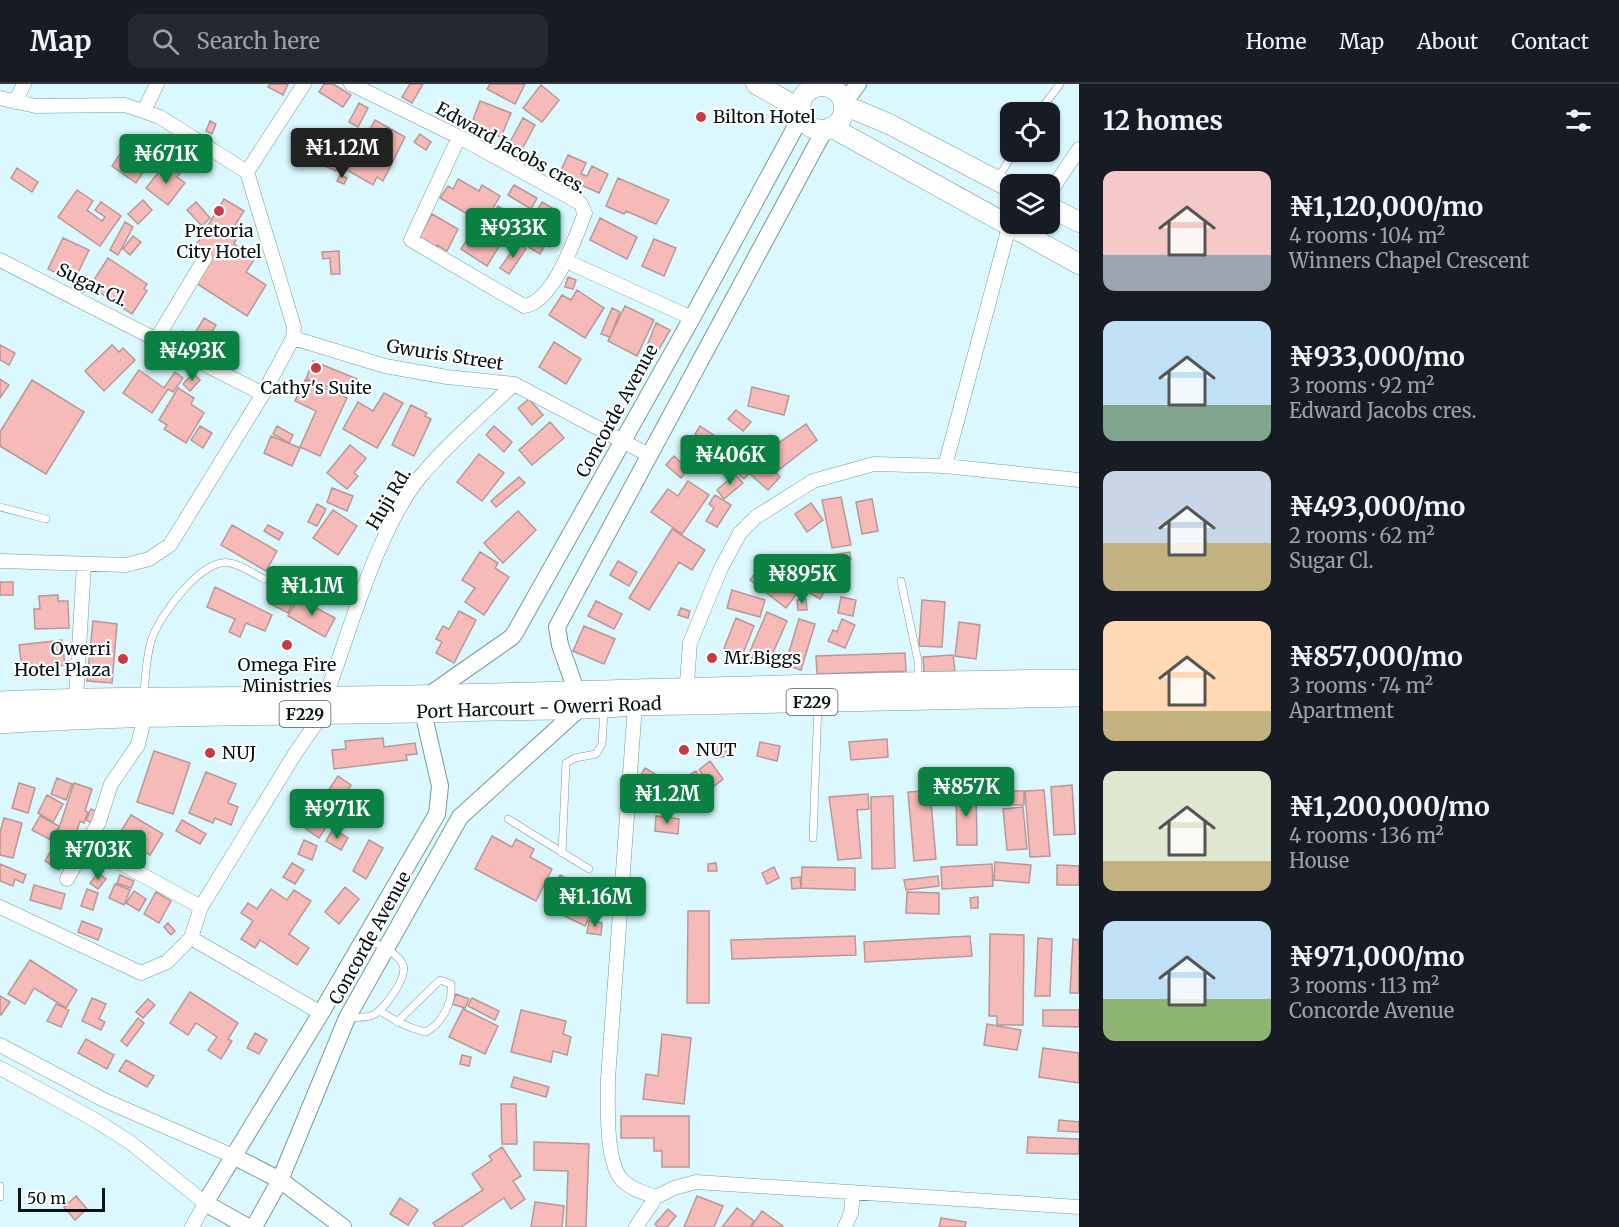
<!DOCTYPE html>
<meta charset="utf-8">
<style>
:root{--surface:#171b24;--page:#242831;--text:#f1f3f6;--muted:#9ea1a6;--line:#363941;--accent:#0b8043}
body{margin:0;font-family:Merriweather,serif;background:var(--page);color:var(--text);height:100vh;display:flex;flex-direction:column;font-size:22px;white-space:nowrap}
*{box-sizing:border-box;margin:0}
p{font-size:20px;color:var(--muted)}
.icon{flex:none;width:33px;height:33px;fill:none;stroke:currentColor;stroke-width:2;stroke-linecap:round;stroke-linejoin:round}
.map{position:relative;flex:1;overflow:hidden}
.details{display:flex;flex-direction:column;background:var(--surface);width:540px}
.details>*{flex:none}
.tools{position:absolute;left:1000px;top:18px;display:grid;gap:12px}
.tools a{display:grid;place-items:center;width:60px;height:60px;border-radius:12px;background:var(--surface);box-shadow:0 2px 4px #0004;font-size:30px}
.scale{position:absolute;left:18px;bottom:15px;width:87px;box-sizing:border-box;padding-left:6px;border:3px solid #051315;border-top:0;font-size:16px;line-height:21px;white-space:nowrap;color:#051315;-webkit-text-stroke:4px #fff;paint-order:stroke}
.price{position:absolute;translate:-50% -51px;padding:0 14px;border-radius:6px;background:var(--accent);color:#fff;font-size:20px;line-height:39px;filter:drop-shadow(0 2px 3px #0008)}
.price::after{content:'';position:absolute;left:50%;top:36px;width:18px;height:14px;margin-left:-9px;background:inherit;clip-path:polygon(0 0,100% 0,50% 100%)}
.price.on{background:#222;color:#fff}
ul{padding:0;list-style:none}
li{display:flex;align-items:center;gap:18px;height:150px;padding:0 24px}
li span{display:grid;place-items:center;flex:none;width:168px;height:120px;border-radius:12px;color:#555}
li>.icon{margin-inline-start:auto}
span .icon{width:72px;height:72px;fill:#fffc;stroke-width:1}
li b{font-size:26px}
h2{display:flex;justify-content:space-between;align-items:center;height:72px;padding:0 24px;font-size:26px}
header{display:flex;align-items:center;gap:36px;box-sizing:border-box;height:84px;padding:0 30px;background:var(--surface);border-bottom:2px solid var(--line)}
header strong{font-size:28px}
nav{display:flex;gap:33px;margin-inline-start:auto;font-size:21px}
.search{width:420px;height:54px;background:var(--page);display:flex;align-items:center;gap:15px;box-sizing:border-box;padding:0 21px;border-radius:12px;color:var(--muted);font-size:22px}
main{display:flex;flex:1;min-height:0}
.map>svg:first-child{display:block}
.building{fill:#f6bbb9;stroke:#b99796;stroke-width:1.5}
.lines{fill:none;stroke-linecap:round;stroke-linejoin:round}
.service-casing{stroke:#769a9f;stroke-width:8}
.minor-casing{stroke:#769a9f;stroke-width:15}
.tertiary-casing{stroke:#769a9f;stroke-width:18}
.secondary-casing{stroke:#769a9f;stroke-width:21}
.primary-casing{stroke:#769a9f;stroke-width:22}
.service{stroke:#fff;stroke-width:7}
.minor{stroke:#fff;stroke-width:14}
.tertiary{stroke:#fff;stroke-width:16}
.secondary{stroke:#fff;stroke-width:20}
.primary{stroke:#fff;stroke-width:21}
.poi-dot{fill:#c93a44;stroke:#fff;stroke-width:2}
.labels{text-anchor:middle;stroke-width:4.5;stroke-linejoin:round;paint-order:stroke}
.shield{fill:#fff;stroke:#505a5b;stroke-width:1.5}
.shield-label{font-size:16px;font-weight:bold;fill:#051315}
.poi-label{font-size:18px;fill:#051315;stroke:#fff;text-anchor:start}
.street-label{font-size:18px;fill:#051315;stroke:#fff}
</style>
<header>
<strong>Map</strong>
<div class="search"><svg class="icon" aria-label="search" viewBox="0 0 24 24"><circle cx="10" cy="10" r="6"/><path d="M15 15l6 6"/></svg>Search here</div>
<nav><a>Home</a><a>Map</a><a>About</a><a>Contact</a></nav>
</header>
<main>
<div class="map">
<svg width="1079" height="1143" viewBox="0 0 1079 1143">
<rect width="100%" height="100%" fill="#daf8fd"/>
<path class="building" d="M270,0h18l-5,11 -15,-8z
M324,0h9l18,11 -8,12 -24,-15z
M410,0h13l-11,19 -10,-6z
M490,0h35l-10,20 -28,-15z
M541,1l18,15 -17,22 -19,-14z
M480,17l31,12 -10,24 -30,-12z
M359,19l9,5 -10,19 -9,-5z
M523,34l12,7 -14,26 -12,-7z
M375,36l30,17 -22,44 -6,-4 -4,8 -26,-15z
M210,37l6,3 -4,10 -6,-3z
M344,45l11,6 -19,36 -11,-5z
M420,50l11,8 -5,8 -12,-8z
M130,55l24,17 -18,27 -24,-17z
M169,55l9,10 -6,5 -9,-9z
M568,71l18,8 -5,11 6,2 5,-10 16,8 -9,19 -40,-18z
M172,81l9,7 -4,5 8,6 -17,22 -22,-17 16,-20 5,3z
M17,84l21,14 -6,10 -21,-14z
M340,91l7,3 -3,6 -7,-3z
M618,94l51,22 -13,24 -30,-13 -2,3 -18,-8z
M458,95l21,12 3,-6 18,11 -16,28 -44,-26 8,-12 5,3z
M514,101l23,13 -6,11 -23,-14z
M77,106l16,11 -6,9 15,11 3,-4 -10,-7 6,-8 20,14 -21,30 -42,-29z
M224,115l20,12 -14,22 7,5 -3,6 21,14 -9,14 20,13 -19,31 -51,-33 1,-23 6,-8 -8,-5z
M143,116l9,10 -14,14 -10,-10z
M196,118l14,16 -8,8 -15,-16z
M542,118l12,7 -8,13 14,8 -11,17 -4,-2 -5,9 -52,-31 10,-17 31,19z
M432,130l26,15 -11,22 -10,-6 -3,4 -16,-9z
M600,134l37,19 -10,22 -37,-19z
M125,138l8,5 -15,28 -8,-5z
M478,139l25,17 -16,26 -26,-17z
M133,152l8,6 -11,13 -7,-6z
M63,154l26,12 -15,31 -26,-12z
M654,155l22,9 -12,28 -22,-10z
M518,159l8,6 -17,25 -9,-6z
M339,167l1,23h-9l-1,-16 -7,1 -1,-7z
M108,174l39,26 -3,5 3,2 -15,23 -42,-28z
M78,192l11,5 -5,11 -12,-6z
M568,193l8,3 -3,9 -8,-2z
M577,206l27,18 -19,30 -36,-23 13,-20 9,5z
M625,222l29,14 -17,36 -29,-15z
M612,224l8,4 -10,25 -9,-3z
M204,234l12,7 -9,15 -12,-7z
M656,239l14,7 -12,21 -11,-5z
M183,247l12,8 -5,8 -12,-8z
M199,257l19,10 -5,10 -19,-11z
M554,258l27,17 -15,25 -27,-17z
M0,261l15,8 -6,12 -9,-5z
M112,261l7,7 4,-4 12,12 -31,31 -19,-20z
M313,277l44,18 -6,16 -45,-16z
M139,286l25,18 11,-16 8,6 -10,14 -5,-3 -16,24 -29,-20z
M193,289l7,7 -10,11 -7,-7z
M0,295l9,6 -9,13z
M32,296l52,32 -38,62 -46,-28v-14z
M305,296l42,18 -27,58 -20,-9 16,-36 -21,-10z
M752,303l37,9 -5,19 -36,-9z
M178,304l16,10 -3,6 13,9 -18,30 -22,-14 3,-4 -8,-5z
M384,309l19,10 -26,45 -34,-19 15,-27 15,9z
M529,315l14,16 -11,10 -14,-17z
M411,321l16,8 -2,3 6,3 -17,37 -22,-11z
M736,326l15,12 -8,9 -15,-12z
M550,338l14,16 -32,27 -13,-15z
M806,340l11,16 -37,29 -13,-18z
M200,342l12,7 -9,15 -12,-8z
M277,342l16,9 -4,8 -16,-9z
M494,342l18,16 -8,10 -18,-17z
M700,342l15,10 -5,7 -15,-9z
M271,352l29,12 -8,18 -28,-13z
M350,361l16,13 -12,15 4,3 -11,13 -20,-16z
M479,370l25,19 -22,28 -25,-19z
M745,370l12,9 -5,6 -11,-9z
M674,372l14,13 -7,9 -15,-13z
M762,375l18,18 -12,13 -19,-17 -5,6 -10,-9 7,-8 10,9z
M735,390l8,9 -19,16 -7,-9z
M519,393l6,6 -29,24 -5,-6z
M688,397l21,14 -27,39 -31,-22 17,-23 10,7z
M332,404l21,8 -6,15 -20,-9z
M715,411l16,10 -14,22 -11,-6 8,-13 -5,-4z
M841,413l10,48 -19,3 -10,-48z
M872,415l6,32 -16,3 -6,-32z
M811,419l12,17 -16,12 -12,-18z
M317,420l9,5 -9,17 -9,-4z
M333,426l24,16 -19,29 -25,-17z
M518,427l18,19 -33,33 -19,-20z
M232,441l45,26 -11,20 -45,-26z
M268,441l15,8 -4,7 -15,-9z
M672,445l33,21 -13,20 -13,-8 -30,48 -20,-12z
M480,468l18,11 -3,5 14,9 -25,38 -19,-13 10,-14 -13,-8z
M850,468l1,7 -19,4 -1,-8z
M786,475l23,20 -11,13 -23,-19z
M618,477l19,11 -8,14 -19,-11z
M823,478l14,8 -17,29 -14,-8z
M760,483l36,28 -10,13 -36,-28z
M292,485l8,6 -10,15 -8,-6z
M303,492l14,9 -7,11 -14,-8z
M0,498h13v13h-13z
M215,503l57,28 -7,16 -19,-8 -6,14 -11,-5 6,-13 -28,-12z
M278,504l17,9 -7,16 -17,-9z
M732,506l33,10 -5,17 -33,-9z
M58,511v6h10l1,27 -34,1 -1,-20h6l-1,-13z
M841,513l15,3 -3,16 -15,-3z
M298,514l37,20 -10,19 -37,-21z
M806,515l1,11h-9l-1,-10z
M922,516l23,2 -3,45 -23,-1z
M596,517l26,13 -8,15 -26,-13z
M681,524l9,3 -2,7 -10,-3z
M459,527l17,9 -22,43 -18,-10 6,-11 -6,-3 7,-13 6,3z
M767,528l20,9 -19,43 -20,-8z
M736,534l18,8 -12,30 -18,-8z
M799,535l16,5 -14,46 -16,-5z
M842,535l13,6 -10,23 -17,-7 5,-11 4,2z
M93,537l24,3 -5,59 -25,-2z
M959,538l21,3 -4,34 -21,-3z
M584,542l31,13 -11,25 -31,-13z
M62,556l3,25 -43,4 -3,-24z
M905,569l1,18 -89,3 -1,-18z
M953,571l2,16 -31,2 -1,-16z
M383,654l1,9 31,-4 2,11 -11,1 1,5 -73,9 -2,-19 14,-1 -1,-8z
M887,655l1,18 -37,3 -2,-18z
M726,657l2,15 -12,2 -2,-15z
M760,658l20,4 -3,15 -20,-5z
M154,667l36,12 -17,51 -36,-12z
M710,677l13,18 -11,9 -13,-18z
M645,684l12,7 -11,18 -12,-7z
M696,687l11,20 -14,7 -10,-20z
M206,688l30,12 -8,19 10,4 -7,18 -16,-7 -2,5 -24,-10z
M338,692l13,9 -11,17 18,12 -10,13 -15,-10 -14,21 -13,-9 17,-23 -11,-8 5,-6 7,5z
M57,694l15,6 -6,16 -15,-6z
M19,699l16,5 -7,25 -16,-5z
M74,699l18,6 -7,22 3,1 -4,11 -4,-2 -8,25 -17,-6z
M1072,701l3,49 -21,1 -3,-48z
M956,706h20l1,55h-20z
M1044,706l6,66 -20,1 -5,-66z
M930,707l6,68 -22,2 -6,-69z
M1005,707h19v14h-19z
M350,708l16,8 -6,12 -16,-9z
M868,710l1,15 -12,1 4,48 -23,2 -9,-63z
M47,711l16,9 -10,18 -15,-9z
M893,712l2,72 -23,1 -1,-72z
M1023,723l4,42 -20,1 -4,-41z
M91,725l9,4 -5,12 -9,-5z
M131,731l32,19 -13,21 -32,-19z
M40,732l19,10 -8,14 -19,-10z
M656,732l23,3 -1,15 -23,-3z
M4,734l18,5 -9,35 -13,-3v-22z
M182,736l24,14 -6,10 -24,-13z
M333,745l15,9 -7,12 -15,-9z
M97,751l8,3 -9,26 -9,-3z
M492,752l20,11 4,-8 18,10 -4,8 22,12 -16,32 -61,-32z
M304,756l13,6 -5,14 -14,-6z
M369,756l14,8 -17,31 -13,-8z
M52,765l15,8 -8,13 -14,-9z
M995,778l36,3 -2,18 -35,-3z
M292,779l12,7 -9,14 -12,-7z
M716,779l1,8h-9v-7z
M0,780l26,11 -3,8 -8,-4 -2,7 -13,-5z
M992,780l1,22 -51,3 -1,-22z
M1057,781l22,1v19h-22z
M774,783l5,11 -12,6 -5,-11z
M802,783l53,1v22l-54,-2z
M98,789l8,6 -8,10 -8,-6z
M120,791l14,6 -3,7 -14,-5z
M560,791l40,21 -15,30 -41,-20z
M938,792l1,10 -33,4 -2,-10z
M800,793l1,11 -9,1 -1,-11z
M115,800l15,6 -6,15 -15,-7z
M34,801l31,9 -4,15 -31,-9z
M345,803l14,12 -20,25 -14,-12z
M87,805l11,4 -5,17 -12,-4z
M271,805l16,11 7,-10 17,11 -22,33 20,14 -12,17 -37,-25 -5,8 -14,-9 12,-18 -12,-8 7,-10 9,6z
M134,807l12,8 -7,12 -13,-8z
M156,808l15,9 -12,22 -15,-9z
M907,808l32,1v21l-33,-1z
M978,813v11h-7l-1,-10z
M688,827h21v92h-22z
M82,837l20,8 -4,11 -20,-8z
M589,837l13,2 -1,12 -14,-2z
M168,839l7,8 -4,4 -7,-8z
M990,850l34,1 -1,90h-26v-9h-8z
M855,852l1,19 -124,4 -1,-19z
M970,852l2,20 -107,6 -1,-20z
M1038,854l14,1 -2,57h-15z
M1073,855l6,1v53h-9z
M30,876l47,30 -11,18 -32,-20 -9,16 -17,-10z
M190,908l48,31 -10,16 4,2 -11,18 -13,-9 9,-13 -21,-14 -8,12 -18,-12z
M456,910l13,5 -4,9 -13,-4z
M0,912l10,6 -9,13 -1,-1z
M92,914l14,6 -7,15 6,3 -4,8 -19,-9z
M472,914l27,13 -4,9 -27,-14z
M148,915l7,6 -12,13 -7,-6z
M56,920l13,6 -8,17 -14,-6z
M463,925l35,17 -13,28 -36,-17z
M521,926l45,11 -3,13 8,3 -4,18 -14,-4 -2,11 -40,-10z
M1043,926h36v17l-36,-1z
M138,934l6,5 -17,23 -6,-5z
M987,940l34,6 -4,20 -33,-5z
M255,949l12,7 -8,14 -12,-6z
M662,950l29,4 -7,66 -41,-5 3,-25 12,2z
M86,955l28,16 -7,14 -29,-16z
M1043,964l36,5v30l-40,-6z
M462,971l9,2 -2,9 -9,-2z
M126,976l28,16 -7,11 -28,-16z
M514,993l35,10 -3,10 -35,-10z
M501,1020h15l1,40h-15z
M621,1032h68v51h-27v-16h-8v-13h-33z
M1059,1036l20,2v10l-21,-1z
M1028,1053l51,2v15l-52,-1z
M534,1058l55,2 -3,83h-20l2,-56 -34,-1z
M502,1063l19,29 -8,5 12,18 -14,10 -7,-11 -43,29h-25l-3,-4 50,-33 -11,-16 20,-14 -3,-4z
M76,1112l11,13 -12,11 -11,-13z
M697,1112l26,10 -9,21h-30z
M400,1114l18,12 -10,15 -18,-11z
M535,1118l29,4 -2,21h-31z
M737,1124l17,13 -4,6h-28z
M668,1125l8,7 -9,11h-9l-3,-3z
M762,1127l21,15 -1,1h-31z
M941,1134l25,4 -1,5h-26z"/>
<g class="lines">
<defs>
<path id="service" d="M1039,28l21,-28
M998,94l16,-26
M0,423l46,12
M901,497l17,80v18
M143,612c3,-17 3,-38 8,-55 8,-25 51,-84 79,-78 12,2 24,11 34,16
M508,735l81,50
M813,754l5,-134
M562,769l4,-90 9,-5 21,-4 6,-10 2,-34
M380,927c16,10 27,17 46,21 16,-9 27,-29 25,-48l-11,-4 -43,42
M350,934c7,-1 16,0 23,-3 11,-5 35,-38 30,-50 -5,-13 -27,-21 -38,-27
M0,1102v11"/>
<path id="minor" d="M351,0l108,53 121,66 5,10c-10,25 -31,89 -61,93l-113,-66 48,-103
M0,14l36,8 89,-1 35,12 87,55 47,155 -1,11 -30,56 -93,151 -21,14 -23,6 -126,-4
M15,18l9,-18
M144,27l13,-27
M247,88l57,-88
M1050,108l29,-43
M0,176l263,134
M566,177l126,57
M157,254l48,-80
M293,254l92,28 62,11 67,7 135,71
M945,382l64,-239
M326,611c25,-66 50,-163 94,-218 28,-34 63,-63 94,-93
M686,611l4,-52 31,-75 19,-35 16,-16 57,-36 61,-17 71,2 134,14
M76,614l8,-133
M635,621l-27,374c0,26 -3,82 14,101 9,9 22,13 34,17l18,-9 22,-6 383,25
M104,770l97,53
M67,795l32,-57 12,-38 27,-39 7,-31
M0,823l141,66 26,-11 24,-24 130,75
M191,854l10,-31 95,-155 27,-38
M0,961l104,55 129,56
M0,984l95,52 36,23 74,60 -13,24
M636,1143l20,-30
M845,1143l6,-14 2,-20"/>
<path id="tertiary" d="M820,2v-2
M844,19l14,-19
M577,609l-17,-48 -3,-18 268,-498
M429,611l83,-58 4,-6 176,-313 110,-203
M233,1072l47,24 63,47
M248,1143l-43,-24 116,-190 116,-199 3,-28 -17,-74
M254,1143l26,-47 67,-162 113,-201 119,-108"/>
<path id="secondary" d="M756,0l44,25
M800 24a22 22 0 1 1 44 0a22 22 0 1 1-44 0Z
M844,24l12,2 33,14 122,64
M831,43l248,137
M1050,123l29,15"/>
<path id="primary" d="M0,618c137,-7 275,-3 412,-6 222,-5 445,-14 667,-16
M0,639c154,-10 308,-8 463,-12 57,-2 114,-1 172,-6l444,-9"/>
</defs>
<use href="#service" class="service-casing"/>
<use href="#minor" class="minor-casing"/>
<use href="#tertiary" class="tertiary-casing"/>
<use href="#secondary" class="secondary-casing"/>
<use href="#primary" class="primary-casing"/>
<use href="#service" class="service"/>
<use href="#minor" class="minor"/>
<use href="#tertiary" class="tertiary"/>
<use href="#secondary" class="secondary"/>
<use href="#primary" class="primary"/>
</g>
<g class="poi-dot">
<circle cx="701" cy="33" r="6"/>
<circle cx="219" cy="127" r="6"/>
<circle cx="316" cy="284" r="6"/>
<circle cx="287" cy="561" r="6"/>
<circle cx="712" cy="574" r="6"/>
<circle cx="123" cy="575" r="6"/>
<circle cx="684" cy="666" r="6"/>
<circle cx="210" cy="669" r="6"/>
</g>
<g class="labels">
<g class="shield">
<rect x="786.5" y="605" width="51" height="26" rx="4.5"/>
<rect x="279.5" y="617" width="51" height="26" rx="4.5"/>
</g>
<g class="shield-label">
<text x="812" y="624">F229</text>
<text x="305" y="636">F229</text>
</g>
<g class="poi-label">
<text x="713" y="39">Bilton Hotel</text>
<text x="219" y="153" text-anchor="middle">Pretoria<tspan x="219" dy="21">City Hotel</tspan></text>
<text x="316" y="310" text-anchor="middle">Cathy's Suite</text>
<text x="111" y="571" text-anchor="end">Owerri<tspan x="111" dy="21">Hotel Plaza</tspan></text>
<text x="724" y="580">Mr.Biggs</text>
<text x="287" y="587" text-anchor="middle">Omega Fire<tspan x="287" dy="21">Ministries</tspan></text>
<text x="696" y="672">NUT</text>
<text x="222" y="675">NUJ</text>
</g>
<g class="street-label">
<text transform="translate(511 64) rotate(29)" y="6">Edward Jacobs cres.</text>
<text transform="translate(92 201) rotate(26)" y="6">Sugar Cl.</text>
<text transform="translate(445 271) rotate(9)" y="6">Gwuris Street</text>
<text transform="translate(617 327) rotate(-61)" y="6">Concorde Avenue</text>
<text transform="translate(389 415) rotate(-59)" y="6">Huji Rd.</text>
<text transform="translate(539 624) rotate(-2)" y="6">Port Harcourt - Owerri Road</text>
<text transform="translate(370 854) rotate(-61)" y="6">Concorde Avenue</text>
</g>
</g>
</svg>
<div class="tools">
<a><svg class="icon" aria-label="locate" viewBox="0 0 24 24"><circle cx="12" cy="12" r="6"/><path d="M12 2v4M12 18v4M2 12h4M18 12h4"/></svg></a>
<a><svg class="icon" aria-label="layers" viewBox="0 0 24 24"><path d="M12 4l9 5-9 5-9-5zM3 14l9 5 9-5"/></svg></a>
</div>
<div class="scale">50 m</div>
<b class="price on" style="left:342px;top:95px">₦1.12M</b>
<b class="price" style="left:166px;top:101px">₦671K</b>
<b class="price" style="left:513px;top:175px">₦933K</b>
<b class="price" style="left:192px;top:298px">₦493K</b>
<b class="price" style="left:730px;top:402px">₦406K</b>
<b class="price" style="left:802px;top:521px">₦895K</b>
<b class="price" style="left:312px;top:533px">₦1.1M</b>
<b class="price" style="left:966px;top:734px">₦857K</b>
<b class="price" style="left:667px;top:741px">₦1.2M</b>
<b class="price" style="left:337px;top:756px">₦971K</b>
<b class="price" style="left:98px;top:797px">₦703K</b>
<b class="price" style="left:595px;top:844px">₦1.16M</b>
</div>
<section class="details">
<h2>12 homes<svg class="icon" aria-label="filters" viewBox="0 0 24 24"><path d="M4 7h16M4 17h16"/><circle cx="9" cy="7" r="2"/><circle cx="15" cy="17" r="2"/></svg></h2>
<ul>
<li><span style="background:linear-gradient(#f6c9c9 70%,#9aa5b1 0)"><svg class="icon" aria-label="home" viewBox="0 0 24 24"><path d="M3 11l9-7 9 7M6 9v11h12V9"/></svg></span><div><b>₦1,120,000/mo</b><p>4 rooms · 104 m²</p><p>Winners Chapel Crescent</p></div></li>
<li><span style="background:linear-gradient(#bfe0f5 70%,#7fa58c 0)"><svg class="icon" aria-label="home" viewBox="0 0 24 24"><path d="M3 11l9-7 9 7M6 9v11h12V9"/></svg></span><div><b>₦933,000/mo</b><p>3 rooms · 92 m²</p><p>Edward Jacobs cres.</p></div></li>
<li><span style="background:linear-gradient(#c9d6e8 60%,#c2b280 0)"><svg class="icon" aria-label="home" viewBox="0 0 24 24"><path d="M3 11l9-7 9 7M6 9v11h12V9"/></svg></span><div><b>₦493,000/mo</b><p>2 rooms · 62 m²</p><p>Sugar Cl.</p></div></li>
<li><span style="background:linear-gradient(#ffd9b3 75%,#c2b280 0)"><svg class="icon" aria-label="home" viewBox="0 0 24 24"><path d="M3 11l9-7 9 7M6 9v11h12V9"/></svg></span><div><b>₦857,000/mo</b><p>3 rooms · 74 m²</p><p>Apartment</p></div></li>
<li><span style="background:linear-gradient(#dfe7d0 75%,#c2b280 0)"><svg class="icon" aria-label="home" viewBox="0 0 24 24"><path d="M3 11l9-7 9 7M6 9v11h12V9"/></svg></span><div><b>₦1,200,000/mo</b><p>4 rooms · 136 m²</p><p>House</p></div></li>
<li><span style="background:linear-gradient(#bfe0f5 65%,#8fb573 0)"><svg class="icon" aria-label="home" viewBox="0 0 24 24"><path d="M3 11l9-7 9 7M6 9v11h12V9"/></svg></span><div><b>₦971,000/mo</b><p>3 rooms · 113 m²</p><p>Concorde Avenue</p></div></li>
</ul>
</section>
</main>
